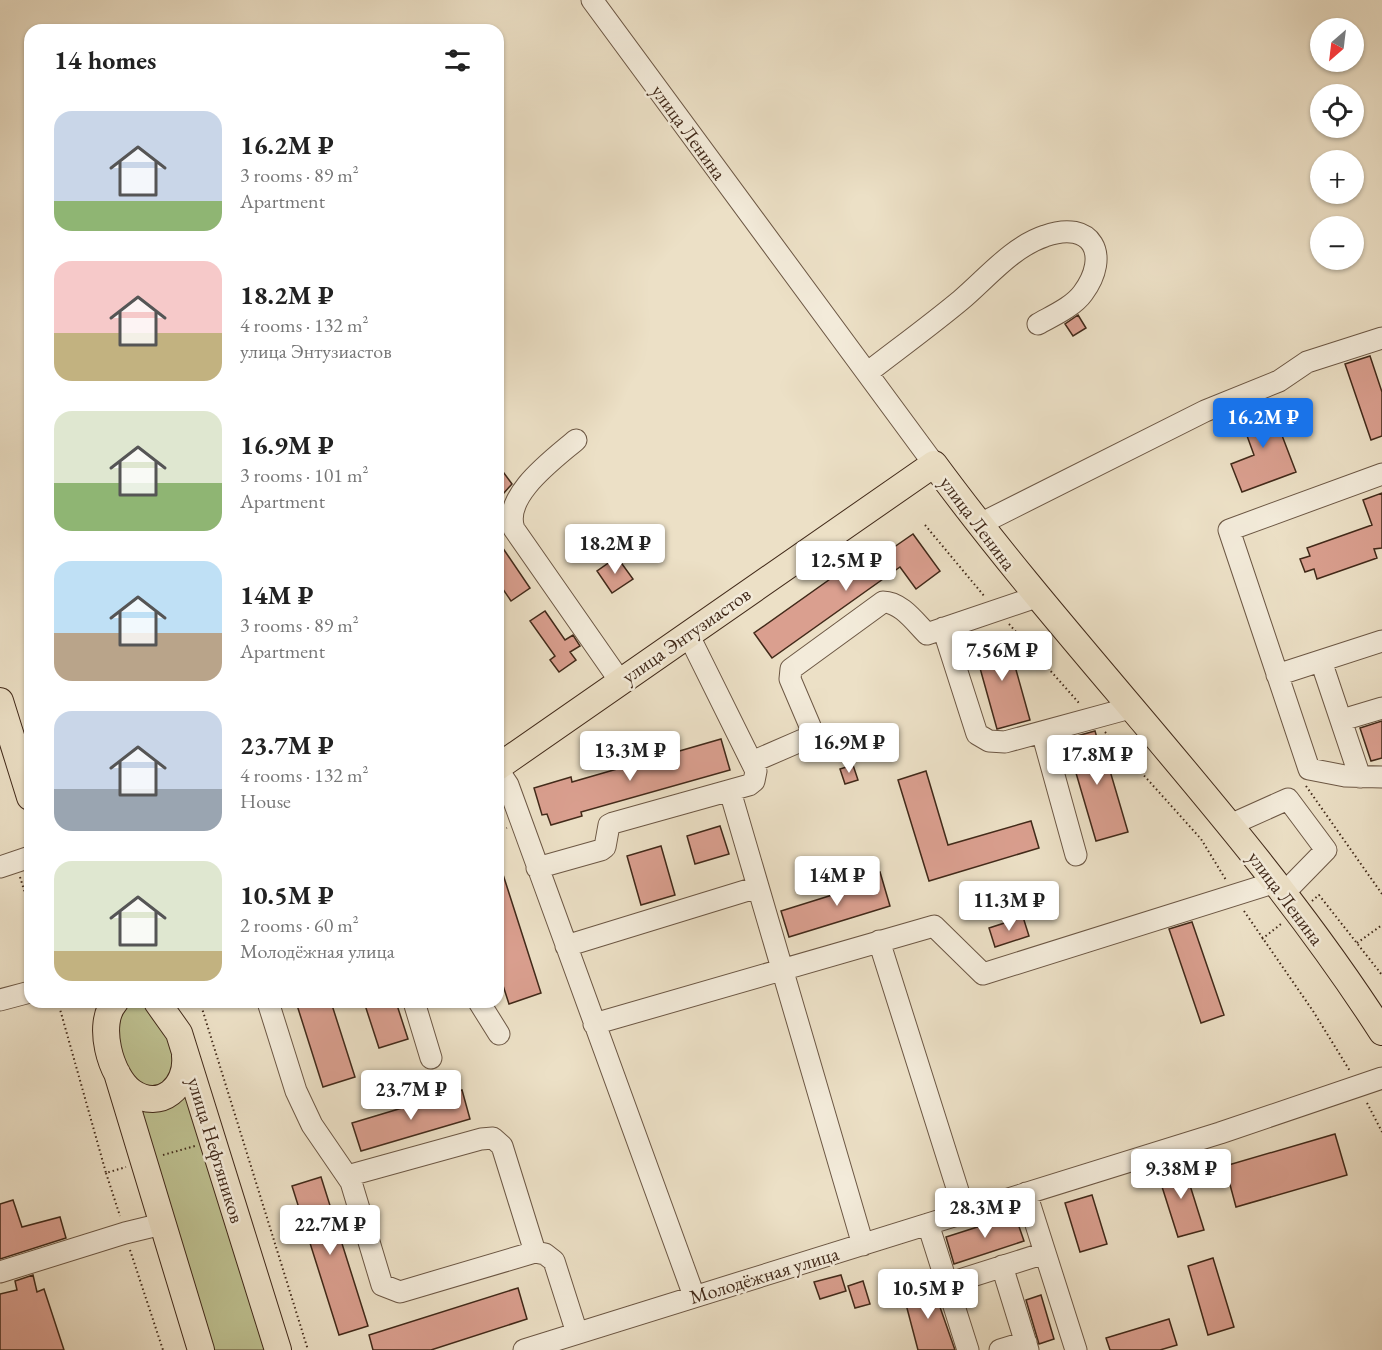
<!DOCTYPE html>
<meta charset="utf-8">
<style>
:root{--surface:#fff;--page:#f2f2f2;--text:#222;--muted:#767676;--accent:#1a73e8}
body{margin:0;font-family:"EB Garamond",serif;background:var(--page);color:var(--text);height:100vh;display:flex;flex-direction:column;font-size:22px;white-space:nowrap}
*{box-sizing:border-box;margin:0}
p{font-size:20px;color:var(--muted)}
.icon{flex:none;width:33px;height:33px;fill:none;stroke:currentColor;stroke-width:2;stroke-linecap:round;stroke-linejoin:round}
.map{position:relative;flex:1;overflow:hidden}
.sheet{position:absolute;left:24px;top:24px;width:480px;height:984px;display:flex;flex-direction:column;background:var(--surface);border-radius:18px;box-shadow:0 2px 4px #0004}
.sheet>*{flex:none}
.needle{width:39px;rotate:208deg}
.tools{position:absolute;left:1310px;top:18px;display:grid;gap:12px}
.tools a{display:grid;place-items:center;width:54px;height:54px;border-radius:50%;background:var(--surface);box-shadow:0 2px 4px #0004;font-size:30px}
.price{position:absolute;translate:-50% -51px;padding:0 14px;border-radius:6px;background:#fff;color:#222;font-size:20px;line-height:39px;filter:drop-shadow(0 2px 3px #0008)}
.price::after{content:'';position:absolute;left:50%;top:36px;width:18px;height:14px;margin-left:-9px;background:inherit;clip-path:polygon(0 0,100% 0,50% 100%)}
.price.current{background:var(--accent);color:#fff}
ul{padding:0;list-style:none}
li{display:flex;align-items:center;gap:18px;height:150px;padding:0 30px}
li span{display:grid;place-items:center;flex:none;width:168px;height:120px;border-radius:18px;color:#555}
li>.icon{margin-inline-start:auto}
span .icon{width:72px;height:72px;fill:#fffc;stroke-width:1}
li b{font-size:26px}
h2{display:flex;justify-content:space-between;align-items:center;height:72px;padding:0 30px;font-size:26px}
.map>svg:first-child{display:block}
.green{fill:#bec191;stroke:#807555;stroke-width:1.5}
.building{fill:#da9f8f;stroke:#412919;stroke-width:1.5}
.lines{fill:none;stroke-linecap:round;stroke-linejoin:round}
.minor-casing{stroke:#6c5744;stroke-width:23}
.major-casing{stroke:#412919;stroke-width:28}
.path{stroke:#412919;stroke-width:2;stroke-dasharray:1.5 3;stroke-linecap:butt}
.minor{stroke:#f3ebda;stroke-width:21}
.major{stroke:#ece0c6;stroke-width:26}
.labels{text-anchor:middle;stroke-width:5;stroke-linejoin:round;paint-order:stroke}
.street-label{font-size:20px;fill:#412919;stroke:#f3ebda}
</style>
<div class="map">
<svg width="1382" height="1350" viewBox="0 0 1382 1350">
<rect width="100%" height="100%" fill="#ece0c6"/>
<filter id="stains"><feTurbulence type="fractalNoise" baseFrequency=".00333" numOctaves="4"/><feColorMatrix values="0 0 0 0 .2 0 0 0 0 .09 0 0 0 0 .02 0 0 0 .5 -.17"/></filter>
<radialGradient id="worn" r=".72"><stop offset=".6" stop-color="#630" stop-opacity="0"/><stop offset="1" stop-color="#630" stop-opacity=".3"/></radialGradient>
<path class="green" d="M138,1002c25,5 32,43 38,64l-14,22 -30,-3 -20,-57 12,-23z
M185,1091l81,259h-52l-77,-245z"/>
<path class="building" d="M1078,315l8,13 -13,8 -8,-12z
M1370,356l12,36v44l-11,4 -26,-76z
M1268,399l28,73 -54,20 -11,-28 23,-9 -16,-44z
M498,465l14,19 -9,10 -5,-7z
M1382,493v55l-8,1 3,9 -60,21 -3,-10 -9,3 -5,-13 10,-3 -3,-8 65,-23 -9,-25z
M913,534l27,37 -24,18 -16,-22 -128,91 -18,-25 127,-90 6,9z
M498,541l32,47 -19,13 -13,-19z
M617,557l16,22 -21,14 -15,-22z
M545,611l20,29 8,-5 7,11 -10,6 6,8 -17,12 -9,-12 5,-4 -25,-35z
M1006,634l24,86 -33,9 -24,-86z
M1382,721v37l-11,3 -11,-33z
M1095,731l5,17 3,-1 25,85 -32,9 -30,-102z
M721,739l9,31 -149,42 1,4 -31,9 -4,-11 -5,1 -8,-27 37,-11 1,5z
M853,765l5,15 -13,4 -5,-15z
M926,771l22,74 83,-24 8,27 -110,33 -31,-101z
M720,826l9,28 -34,10 -8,-28z
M661,846l14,49 -34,10 -14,-49z
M500,865l41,128 -32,11 -11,-34v-104z
M880,872l10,34 -101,31 -8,-26 64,-20 -1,-2 25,-8 -1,-5z
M1023,917l6,19 -34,11 -6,-19z
M1192,922l32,93 -23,8 -32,-94z
M296,1002h35l24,75 -32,10z
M364,1002h32l12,37 -29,9z
M462,1090l8,29 -109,32 -9,-28z
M1335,1134l12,41 -111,32 -11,-41z
M1183,1163l21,67 -26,7 -21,-66z
M321,1177l47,149 -29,9 -47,-149z
M1092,1195l15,49 -27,8 -15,-49z
M13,1200l9,27 38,-10 6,21 -66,21v-55z
M1015,1215l9,26 -70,23 -8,-27z
M1213,1258l21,69 -26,8 -20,-69z
M33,1275l4,17 7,-3 20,61h-64v-56l17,-4 -2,-9z
M841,1275l5,16 -26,8 -6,-17z
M863,1281l7,23 -15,4 -7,-22z
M932,1284l9,26 14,40h-37l-15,-57z
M518,1288l9,31 -96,31h-58l-4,-15z
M1041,1295l13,44 -15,5 -13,-44z
M1169,1319l8,26 -17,5h-50l-4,-12z"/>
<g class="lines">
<defs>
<path id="minor" d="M592,0l342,464
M867,373c31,-24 64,-48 94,-73 26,-22 51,-53 84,-64 47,-17 66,19 38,57 -10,14 -31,23 -45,31
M576,440c-22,19 -74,56 -62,89l106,152
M1382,474l-153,56 80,239 36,7 37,1
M978,525l227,-114 74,-30 28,-19 75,-24
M943,628l34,106 12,7 16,1 125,-34
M1321,661l39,116
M1277,675l105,-34
M1342,720l40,-12
M1042,732l34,123
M752,762l53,-23 5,-5v-8l-20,-47 1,-10 92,-67c18,0 32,20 44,32l109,-37
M498,770l10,15 186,511
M730,791l133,454
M1230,825l58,-26 38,51 -42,43
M0,867l30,-10
M537,868l64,-18 4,-3 4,-22 4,-2 136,-38 5,-4 2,-10 -68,-137
M879,941l86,272
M566,946l192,-59
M0,1000l30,-8
M268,1002l28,89 16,34 39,57 31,103 18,7 135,-40 10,2 9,7 23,72
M414,1002l17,56
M479,1002l20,32
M594,1024l340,-98 49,48 293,-92
M347,1176l134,-37 12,-1 9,8 33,106
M1026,1193l50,157
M928,1224l19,60 98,-31
M1002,1266l26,84
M0,1272l125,-39 37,-9
M947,1284l21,66
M524,1350l696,-217 162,-55
M1000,1350l26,-8"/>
<path id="major" d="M0,701l30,96
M498,767l436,-303c143,194 317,364 448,568
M115,1002c-19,21 -5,74 17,90 29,20 56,-6 53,-36
M157,1002l22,31 99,317
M117,1073l84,277"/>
</defs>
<use href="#minor" class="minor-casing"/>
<use href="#major" class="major-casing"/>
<path class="path" d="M925,525l60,72
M1009,624l70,79
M1105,732l96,107 25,41
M1306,786l76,108
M498,831l9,-3
M20,877l10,32
M1312,901l7,-6 63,80
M1244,911l69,100 37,60
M1262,939l19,-15
M1357,943l25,-18
M58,1002l48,171 20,-6
M200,1002l108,348
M1367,1103l15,29
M163,1155l32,-9
M106,1173l14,43
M130,1250l33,100"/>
<use href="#minor" class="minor"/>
<use href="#major" class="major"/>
</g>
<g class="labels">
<g class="street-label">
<text transform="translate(689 132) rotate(54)" y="7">улица Ленина</text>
<text transform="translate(978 523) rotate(53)" y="7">улица Ленина</text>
<text transform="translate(686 635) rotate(-35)" y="7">улица Энтузиастов</text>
<text transform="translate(1286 898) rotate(53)" y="7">улица Ленина</text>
<text transform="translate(216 1150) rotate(73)" y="7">улица Нефтяников</text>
<text transform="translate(764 1275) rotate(-17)" y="7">Молодёжная улица</text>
</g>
</g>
<rect width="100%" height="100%" filter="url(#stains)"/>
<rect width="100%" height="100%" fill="url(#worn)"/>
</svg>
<div class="tools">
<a><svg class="needle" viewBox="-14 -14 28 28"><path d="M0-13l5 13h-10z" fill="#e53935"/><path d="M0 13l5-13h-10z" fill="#767676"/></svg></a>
<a><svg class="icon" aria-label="locate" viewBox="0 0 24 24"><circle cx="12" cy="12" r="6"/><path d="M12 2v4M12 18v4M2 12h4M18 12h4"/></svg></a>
<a>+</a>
<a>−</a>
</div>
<b class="price current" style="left:1263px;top:449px">16.2M ₽</b>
<b class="price" style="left:615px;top:575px">18.2M ₽</b>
<b class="price" style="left:846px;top:592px">12.5M ₽</b>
<b class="price" style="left:1002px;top:682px">7.56M ₽</b>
<b class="price" style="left:849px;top:774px">16.9M ₽</b>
<b class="price" style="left:630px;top:782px">13.3M ₽</b>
<b class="price" style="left:1097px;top:786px">17.8M ₽</b>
<b class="price" style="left:837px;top:907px">14M ₽</b>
<b class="price" style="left:1009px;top:932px">11.3M ₽</b>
<b class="price" style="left:411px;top:1121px">23.7M ₽</b>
<b class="price" style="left:1181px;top:1200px">9.38M ₽</b>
<b class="price" style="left:985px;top:1239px">28.3M ₽</b>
<b class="price" style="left:330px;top:1256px">22.7M ₽</b>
<b class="price" style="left:928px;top:1320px">10.5M ₽</b>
<section class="sheet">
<h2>14 homes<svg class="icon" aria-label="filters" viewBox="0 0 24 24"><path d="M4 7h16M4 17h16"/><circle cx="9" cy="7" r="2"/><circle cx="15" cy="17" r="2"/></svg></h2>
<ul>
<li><span style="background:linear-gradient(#c9d6e8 75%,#8fb573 0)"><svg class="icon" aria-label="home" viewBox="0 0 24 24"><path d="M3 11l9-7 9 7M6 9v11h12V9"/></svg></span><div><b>16.2M ₽</b><p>3 rooms · 89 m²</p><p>Apartment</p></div></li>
<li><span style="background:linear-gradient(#f6c9c9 60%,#c2b280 0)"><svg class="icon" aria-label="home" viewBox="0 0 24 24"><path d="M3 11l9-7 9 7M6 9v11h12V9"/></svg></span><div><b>18.2M ₽</b><p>4 rooms · 132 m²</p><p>улица Энтузиастов</p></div></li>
<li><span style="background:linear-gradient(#dfe7d0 60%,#8fb573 0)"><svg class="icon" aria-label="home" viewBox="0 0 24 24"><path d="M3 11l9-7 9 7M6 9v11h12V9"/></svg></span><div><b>16.9M ₽</b><p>3 rooms · 101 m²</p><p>Apartment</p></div></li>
<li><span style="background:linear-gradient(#bfe0f5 60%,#b9a48a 0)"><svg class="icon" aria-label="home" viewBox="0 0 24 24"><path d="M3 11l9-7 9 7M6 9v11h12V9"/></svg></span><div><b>14M ₽</b><p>3 rooms · 89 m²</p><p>Apartment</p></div></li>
<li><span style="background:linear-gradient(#c9d6e8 65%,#9aa5b1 0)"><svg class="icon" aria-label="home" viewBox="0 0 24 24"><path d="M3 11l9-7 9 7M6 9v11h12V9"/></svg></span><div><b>23.7M ₽</b><p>4 rooms · 132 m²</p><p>House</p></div></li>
<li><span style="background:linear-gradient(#dfe7d0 75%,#c2b280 0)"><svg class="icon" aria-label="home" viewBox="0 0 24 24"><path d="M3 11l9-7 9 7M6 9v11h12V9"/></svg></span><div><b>10.5M ₽</b><p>2 rooms · 60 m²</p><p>Молодёжная улица</p></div></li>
</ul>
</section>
</div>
